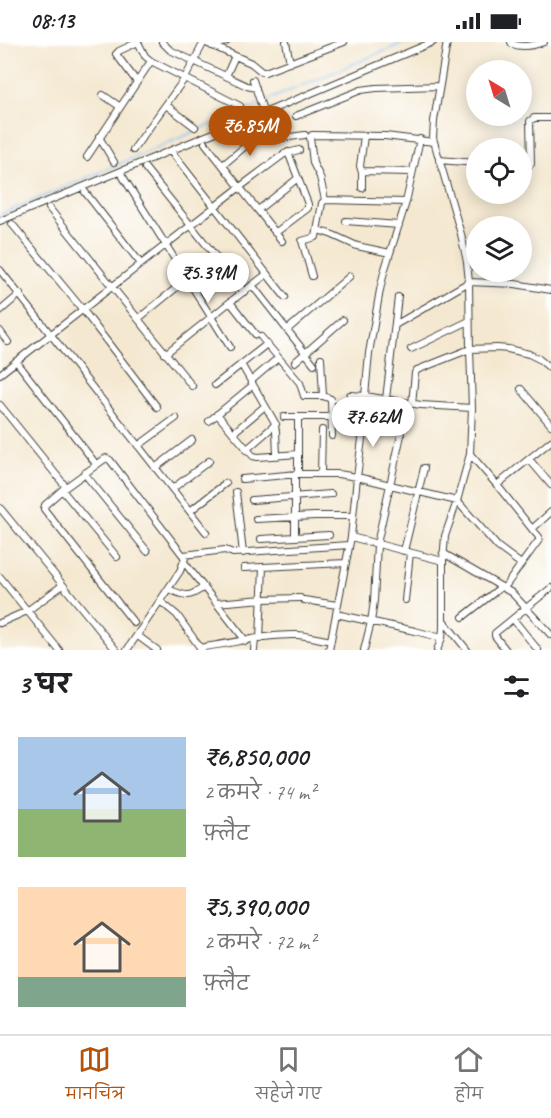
<!DOCTYPE html>
<html lang="hi">
<meta charset="utf-8">
<style>
:root{--surface:#fff;--page:#f2f2f2;--text:#202124;--muted:#757577;--line:#e0e0e0;--accent:#b45309}
body{margin:0;font-family:Caveat,"Playpen Sans Deva",sans-serif;background:var(--page);color:var(--text);height:100vh;display:flex;flex-direction:column;font-size:22px;white-space:nowrap}
*{box-sizing:border-box;margin:0}
p{font-size:20px;color:var(--muted)}
.icon{flex:none;width:33px;height:33px;fill:none;stroke:currentColor;stroke-width:2;stroke-linecap:round;stroke-linejoin:round}
.map{position:relative;height:608px;overflow:hidden}
.drawer{display:flex;flex-direction:column;background:var(--surface);flex:1}
.drawer>*{flex:none}
.needle{width:39px;rotate:322deg}
.controls{position:absolute;left:466px;top:18px;display:grid;gap:12px}
.controls a{display:grid;place-items:center;width:66px;height:66px;border-radius:50%;background:var(--surface);box-shadow:0 3px 15px #0003;font-size:30px}
.price{position:absolute;translate:-50% -51px;padding:0 14px;border-radius:21px;background:#fff;color:#222;font-size:20px;line-height:39px;filter:drop-shadow(0 2px 3px #0008)}
.price::after{content:'';position:absolute;left:50%;top:36px;width:18px;height:14px;margin-left:-9px;background:inherit;clip-path:polygon(0 0,100% 0,50% 100%)}
.price.on{background:var(--accent);color:#fff}
ul{padding:0;list-style:none}
li{display:flex;align-items:center;gap:18px;height:150px;padding:0 18px}
li span{display:grid;place-items:center;flex:none;width:168px;height:120px;border-radius:0px;color:#555}
li>.icon{margin-inline-start:auto}
span .icon{width:72px;height:72px;fill:#fffc;stroke-width:1}
li b{font-size:26px}
h2{display:flex;justify-content:space-between;align-items:center;height:72px;padding:0 18px;font-size:26px}
.status{display:flex;justify-content:space-between;align-items:center;height:42px;padding:0 30px;background:var(--surface);direction:ltr}
.status svg{height:16px;fill:currentColor}
.dock{display:flex;justify-content:space-around;align-items:center;height:84px;border-top:2px solid var(--line);background:var(--surface);font-size:16px;color:var(--muted)}
.dock a{display:grid;justify-items:center;gap:3px}
.dock .on{color:var(--accent)}
.map>svg:first-child{display:block}
.lines{fill:none;stroke-linecap:round;stroke-linejoin:round}
.stream{stroke:#84bdf5;stroke-width:1.5}
.minor-casing{stroke:#3c3b37;stroke-width:8}
.minor{stroke:#fff;stroke-width:6}
</style>
<div class="status"><b>08:13</b><svg viewBox="0 0 49 12"><path d="M0 12V9h3v3zM5 12V6h3v6zM10 12V3h3v9zM15 12V0h3v12zM26 1h20v11H26zM47 4h2v5h-2z"/></svg></div>
<div class="map">
<svg width="551" height="608" viewBox="0 0 551 608">
<rect width="100%" height="100%" fill="#fff"/>
<filter id="ink" filterUnits="userSpaceOnUse"><feTurbulence type="fractalNoise" baseFrequency=".0167" numOctaves="2"/><feDisplacementMap in="SourceGraphic" scale="12" xChannelSelector="R" yChannelSelector="G"/><feConvolveMatrix kernelMatrix="1 2 1 2 8 2 1 2 1" color-interpolation-filters="sRGB"/></filter>
<filter id="wash" filterUnits="userSpaceOnUse"><feTurbulence type="fractalNoise" baseFrequency=".008" numOctaves="4" result="noise"/><feDisplacementMap in="SourceGraphic" scale="24" xChannelSelector="R" yChannelSelector="G"/><feGaussianBlur stdDeviation="1.35" result="paint"/><feColorMatrix in="noise" values="0 0 0 0 0 0 0 0 0 0 0 0 0 0 0 0 0 1.4 0 .05"/><feComposite in="paint" operator="in"/></filter>
<g filter="url(#wash)">
<rect width="100%" height="100%" fill="#f4e8d0"/>
<g class="lines">
<path class="stream" d="M263,60l143,-60
M0,173l259,-111"/>
</g>
</g>
<g filter="url(#ink)">
<g class="lines">
<defs>
<path id="minor" d="M138,0l7,14 6,5
M162,0l8,8 77,36 9,2
M204,0l47,21 11,9h3l79,-30
M286,0l4,21
M511,0l1,2c11,4 21,2 32,-2
M212,4l14,-4
M226,34l9,-20
M253,38l19,58 2,1 31,-4
M137,40l-21,-28 3,-3 19,-9
M103,53l16,11
M166,63l29,22
M296,74l65,-26 15,-2 63,-2
M99,95l15,25
M420,97l-14,63 -22,70 -4,18 -11,63 -4,43 56,9 51,3
M205,101l77,98
M133,108l52,-72 19,-36
M174,113l111,142
M87,115l64,-96 89,45
M439,118l38,3
M223,123l39,-33
M522,123l7,1 2,-2 -1,-43 4,-3h17
M145,126l99,124
M362,129l50,1
M120,130l110,175
M362,146v-15l-2,-7 4,-30
M85,150l56,72
M325,158l-5,-23 -7,-14 -3,-26 2,-2 73,1 49,6
M49,166l143,178
M258,168l40,-32
M0,179l201,-83 63,-25 169,-71
M346,179l53,4
M12,182l71,86 74,97
M318,188l15,5 24,11 33,7
M275,191l33,-25v-4l-20,-52
M0,228l206,262
M312,234l-10,-35 14,-4 6,-34 3,-3 81,2
M252,243l62,79
M230,260l26,33
M0,269l20,-17
M138,277l49,-40
M395,283l74,-43 46,2 36,6
M287,288l63,-54
M0,289l8,11
M261,295l39,46 4,13h19l8,3 1,37
M411,307l58,-28
M165,312l65,-52 37,-28
M321,316l2,38
M16,319l80,103
M295,320l48,-42
M241,322l33,57 2,10 1,25
M0,332l240,-187 44,-33 15,-4
M251,339l27,-23
M215,343l52,-41
M521,347l30,36
M386,357l12,-102
M412,362l3,-31 2,-3 53,-21 27,-1 11,1 21,5 10,5 12,10
M0,363l66,82
M332,370l32,2
M217,372l36,42 5,1 40,-3
M284,375h48
M209,379l44,-36
M393,387l5,-28
M233,391l32,-27
M138,404l38,-28
M246,408l30,-26
M470,412l27,31 35,44 19,-17
M529,417l22,26
M155,426l37,-28
M84,431l63,78
M298,432v-57
M321,432l1,-44
M242,437l56,-5h40l19,3 100,24 41,46 23,17
M497,443l54,-44
M172,447l37,-28
M62,448l55,67
M236,450l7,61
M252,458l79,-6
M0,466l116,142
M190,469l36,-28
M256,477l59,-3h38
M295,494v-62
M351,495l92,24
M261,497l68,-4
M404,509l20,-83
M443,511l69,40 39,42
M184,513l41,-5 8,3 116,-8
M184,520l62,79
M244,526l101,-5
M0,535l59,73
M504,546l35,-48v-3l-7,-8
M168,547c18,7 19,10 36,-2
M304,558l33,5
M405,558l5,-47
M160,559l17,14 24,34
M216,561l47,-4 37,-1
M336,572l79,17 27,7
M463,575l38,-30
M513,577l25,31
M443,578l24,30
M0,581l27,-12 36,-26
M138,594l19,14
M260,597l3,-72
M127,608l53,-79 5,-13 -75,-98 -4,-2 -44,32 -17,15 -1,4 90,114
M200,608l4,-3c30,-4 64,-13 94,-12 11,1 22,4 33,6
M254,608l1,-11
M329,608l22,-113 6,-60 7,-53 1,-28 -15,-1
M364,608l7,-28 3,-21 3,-57 24,-109 -1,-4 -36,-7
M437,608l5,-12 1,-10v-67l2,-25 12,-35 13,-47 2,-46 -2,-59 -1,-67 -2,-20 -6,-28 -28,-96 1,-17 13,-79
M506,608l-11,-14v-3l56,-45"/>
</defs>
<use href="#minor" class="minor-casing"/>
<use href="#minor" class="minor"/>
</g>
</g>
</svg>
<div class="controls">
<a><svg class="needle" viewBox="-14 -14 28 28"><path d="M0-13l5 13h-10z" fill="#e53935"/><path d="M0 13l5-13h-10z" fill="#757577"/></svg></a>
<a><svg class="icon" aria-label="locate" viewBox="0 0 24 24"><circle cx="12" cy="12" r="6"/><path d="M12 2v4M12 18v4M2 12h4M18 12h4"/></svg></a>
<a><svg class="icon" aria-label="layers" viewBox="0 0 24 24"><path d="M12 4l9 5-9 5-9-5zM3 14l9 5 9-5"/></svg></a>
</div>
<b class="price on" style="left:250px;top:115px">₹6.85M</b>
<b class="price" style="left:208px;top:262px">₹5.39M</b>
<b class="price" style="left:373px;top:406px">₹7.62M</b>
</div>
<section class="drawer">
<h2>3 घर<svg class="icon" aria-label="filters" viewBox="0 0 24 24"><path d="M4 7h16M4 17h16"/><circle cx="9" cy="7" r="2"/><circle cx="15" cy="17" r="2"/></svg></h2>
<ul>
<li><span style="background:linear-gradient(#a9c7e8 60%,#8fb573 0)"><svg class="icon" aria-label="home" viewBox="0 0 24 24"><path d="M3 11l9-7 9 7M6 9v11h12V9"/></svg></span><div><b>₹6,850,000</b><p>2 कमरे · 74 m²</p><p>फ़्लैट</p></div></li>
<li><span style="background:linear-gradient(#ffd9b3 75%,#7fa58c 0)"><svg class="icon" aria-label="home" viewBox="0 0 24 24"><path d="M3 11l9-7 9 7M6 9v11h12V9"/></svg></span><div><b>₹5,390,000</b><p>2 कमरे · 72 m²</p><p>फ़्लैट</p></div></li>
</ul>
</section>
<nav class="dock">
<a class="on"><svg class="icon" aria-label="map" viewBox="0 0 24 24"><path d="M3 6l6-2 6 2 6-2v14l-6 2-6-2-6 2zM9 4v14M15 6v14"/></svg>मानचित्र</a>
<a><svg class="icon" aria-label="saved" viewBox="0 0 24 24"><path d="M7 4h10v16l-5-4-5 4z"/></svg>सहेजे गए</a>
<a><svg class="icon" aria-label="home" viewBox="0 0 24 24"><path d="M3 11l9-7 9 7M6 9v11h12V9"/></svg>होम</a>
</nav>
